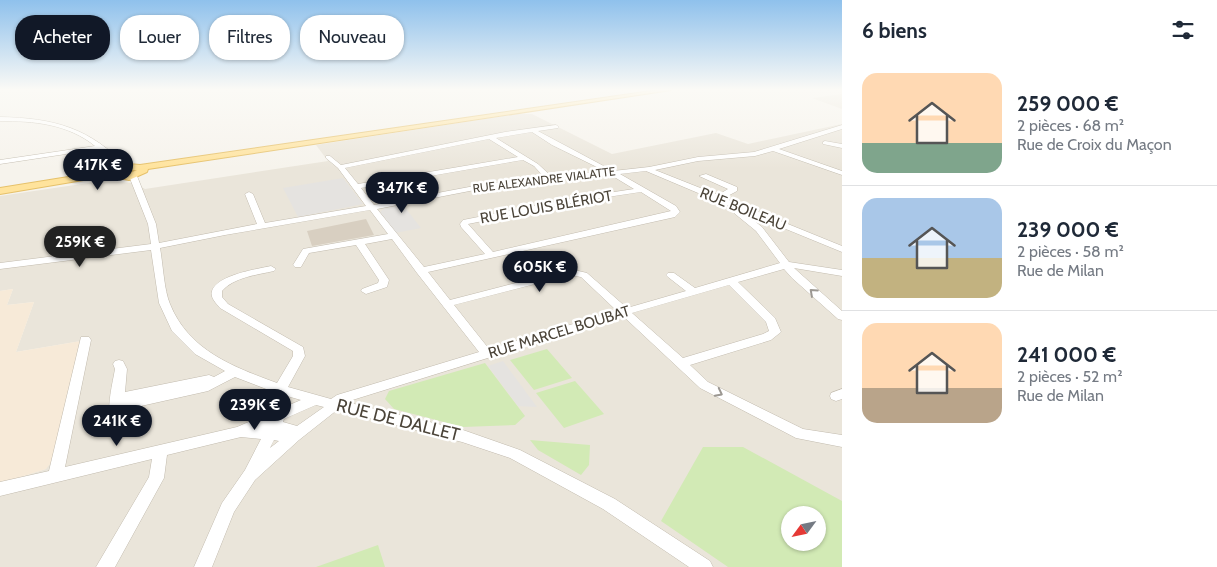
<!DOCTYPE html>
<html lang="fr">
<meta charset="utf-8">
<style>
:root{--surface:#fff;--page:#f2f2f3;--text:#1f2937;--muted:#747a83;--line:#e0e1e3;--accent:#111827}
body{margin:0;font-family:Cabin,sans-serif;background:var(--page);color:var(--text);height:100vh;display:flex;flex-direction:column;font-size:19px;white-space:nowrap}
*{box-sizing:border-box;margin:0}
p{font-size:16px;color:var(--muted)}
.icon{flex:none;width:28px;height:28px;fill:none;stroke:currentColor;stroke-width:2;stroke-linecap:round;stroke-linejoin:round}
.map{position:relative;flex:1;overflow:hidden}
.panel{display:flex;flex-direction:column;background:var(--surface);width:375px}
.panel>*{flex:none}
.banner{position:absolute;left:15px;top:15px;width:475px;height:45px;display:flex;gap:10px}
.needle{width:32px;rotate:237deg}
.controls{position:absolute;left:781px;top:506px;display:grid;gap:10px}
.controls a{display:grid;place-items:center;width:45px;height:45px;border-radius:50%;background:var(--surface);box-shadow:0 1px 4px #0004;font-size:25px}
.price{position:absolute;translate:-50% -42px;padding:0 11px;border-radius:18px;background:var(--accent);color:#fff;font-size:16px;line-height:32px;filter:drop-shadow(0 1px 2px #0008)}
.price::after{content:'';position:absolute;left:50%;top:30px;width:15px;height:11px;margin-left:-8px;background:inherit;clip-path:polygon(0 0,100% 0,50% 100%)}
.price.current{background:#222;color:#fff}
ul{padding:0;list-style:none}
li{display:flex;align-items:center;gap:15px;height:125px;padding:0 20px}
li+li{border-top:1px solid var(--line)}
li span{display:grid;place-items:center;flex:none;width:140px;height:100px;border-radius:15px;color:#555}
li>.icon{margin-inline-start:auto}
span .icon{width:60px;height:60px;fill:#fffc;stroke-width:1}
li b{font-size:21px}
h2{display:flex;justify-content:space-between;align-items:center;height:60px;padding:0 20px;font-size:21px}
.pill{padding:0 18px;border-radius:20px;background:var(--surface);box-shadow:0 1px 4px #0004;font-size:18px;line-height:45px}
.pill.current{background:var(--accent);color:#fff}
main{display:flex;flex:1;min-height:0}
.map>svg:first-child{display:block}
.residential{fill:#eae5da;fill-rule:evenodd}
.commercial{fill:#f7ead8}
.green{fill:#d2eab5;fill-rule:evenodd}
.parking{fill:#e5e3e0}
.building{fill:#d8cfc1}
.lines{fill:none;stroke-linecap:round;stroke-linejoin:round}
.minor-casing{stroke:#c2bbae;stroke-width:1}
.major-casing{stroke:#e6c16a;stroke-width:2}
.minor{fill:#fff;fill-rule:evenodd}
.major{fill:#ffe39c;fill-rule:evenodd}
.oneway{stroke:#9c9892}
.labels{text-anchor:middle;stroke-width:5;stroke-linejoin:round;paint-order:stroke}
.far-street-label{font-size:12px;fill:#4b4439;stroke:#fff}
.street-label{font-size:15px;fill:#4b4439;stroke:#fff}
.near-street-label{font-size:18px;fill:#4b4439;stroke:#fff}
</style>
<main>
<div class="map">
<svg width="842" height="567" viewBox="0 0 842 567">
<rect width="100%" height="100%" fill="#f6f3ec"/>
<path class="residential" d="M842,94v15l-30,-11z
M517,114h15l80,40 104,-21 32,11 94,-20v443h-842v-76l8,-10 38,-12 35,-128 -65,11 18,-50 -27,3 6,-16 -13,2v-95l102,-15 33,2 10,6 183,-28 -12,-16zM790,515h28v27h-28z"/>
<path class="commercial" d="M13,289l-6,16 27,-3 -18,50 65,-11 -26,117 -9,11 -38,12 -8,10v-200z"/>
<path class="green" d="M547,349l25,29 -38,12 -24,-30z
M485,363l40,53 -10,9 -52,2 -69,-18 -9,-10 4,-8z
M575,381l29,33 -40,14 -28,-35z
M530,440l60,5 -1,20 -8,10 -43,-25z
M703,447h40l99,54v66h-114l-67,-46zM790,515h28v27h-28z
M378,545l7,22h-69z"/>
<path class="parking" d="M343,178l20,26 -65,13 -15,-29z
M403,205l18,23 -26,5 -15,-21 5,-4z
M503,361l34,46 -19,-1 -30,-40z"/>
<path class="building" d="M366,219l8,16 -62,11 -5,-15z"/>
<g class="lines">
<defs>
<path id="minor" d="M0,117c55,1 90,11 128,51l-5,1 -24,-20 -99,15v-4l95,-14c-27,-22 -61,-25 -95,-25z
M556,125l3,2 -1,1 -20,3 75,40 36,-4 49,-10 56,-5 88,-27v4l-63,20 63,22v4l-69,-24 -18,5 -57,5 -43,9 63,25 10,-6 -29,-13 7,-2 31,13v4l-13,7 118,48v6l-100,-41 20,16 27,35 53,8v6l-48,-8 48,43v9l-4,-1 -46,-41 -8,-9 -46,13 37,36 6,14 -10,8 -81,25 18,17 95,47 39,6v12l-46,-9 -96,-50 -77,-72 -277,86 117,28 57,20 95,49 95,62 3,6h-24l-86,-58 -93,-51 -48,-16 -125,-32 -38,30 -44,40 -21,32 -22,55h-18l28,-64 23,-33 16,-31 -20,-2 -74,18 -3,23 -49,89h-19l53,-90 3,-18 -152,37v-14l49,-11 32,-134h8l2,3 -26,127 172,-40 35,-15 2,-11v-9l-39,-15 -27,14 -85,19 -2,9 -5,1 -5,-1c-5,-10 2,-38 4,-50l-2,-5 2,-3 4,-1 4,1 4,8 -2,23 84,-17 5,2 11,-6 -30,-17 -23,-23 -13,-28 -8,-53 -151,19v-6l151,-19 -3,-20 -19,-48 1,-2 7,2 19,48 3,19 98,-19 -12,-30 4,-2 4,2 12,29 101,-17 -28,-38 -12,-10v-2h4l11,9 164,-33zM532,132l20,13 53,26 -53,6 -14,-13 -42,-26zM489,139l29,18 -160,27 -13,-16zM523,160l11,6 11,12 -60,6 -111,21 -13,-17zM646,171l90,38 -3,2 1,2 22,18 24,32 -85,25 -21,-15h-6l-2,2 2,2 18,14 -59,17 -40,-35 -17,-4 -120,31 -22,-28 247,-55 5,-5 -4,-6 -56,-32zM611,175l23,14 -53,8 -118,23 -3,4 1,3 24,27 -61,13 -47,-58 108,-21zM641,192l30,19 -178,41 -25,-28 113,-23zM370,210l18,24 -85,15 -10,16 2,2h6l8,-14 47,-8 23,35 -1,3 -16,6 -1,2 5,3 21,-7 2,-7 -24,-36 27,-5 25,34 62,79 -142,43 -6,4 -43,-12 17,-31 -2,-9 -75,-43 -6,-7v-6c12,-14 35,-16 52,-20l2,-2 -5,-3c-14,3 -54,9 -59,25 -2,7 4,12 8,17l73,43v5l-16,27c-43,-16 -88,-32 -107,-79 -6,-14 -7,-40 -10,-56l65,-13zM570,275l11,2 36,34 -128,38 -35,-44zM729,285l37,37 3,9 -6,3 -80,24 -51,-45zM287,396l14,4 -14,6zM316,405l8,2 -27,19 -14,-4 1,-3zM274,440l5,1 -9,7z
M825,141l17,3v4l-19,-4v-2z
M842,389v10l-6,2 -5,-2 -1,-3 1,-3z"/>
<path id="major" d="M658,90h13l-523,79 -1,3 -18,8 -15,-3 -1,-2 -113,19v-6l118,-19 11,-5 11,1zM130,170h7l-9,4 -5,-1z"/>
</defs>
<use href="#minor" class="minor-casing"/>
<use href="#major" class="major-casing"/>
<use href="#minor" class="minor"/>
<use href="#major" class="major"/>
</g>
<defs><path id="oneway-chevron" d="M-2-3.5L2.5 0L-2 3.5" fill="none" stroke-width="1.6" stroke-linecap="round" stroke-linejoin="round" transform="scale(1.25)"/></defs>
<g class="oneway">
<use href="#oneway-chevron" transform="translate(813 292) rotate(-138)"/>
<use href="#oneway-chevron" transform="translate(719 393) rotate(27)"/>
</g>
<linearGradient id="sky" x2="0" y2="1"><stop stop-color="#8fc1ec"/><stop offset="0.53" stop-color="#fbfaf6"/><stop offset="1" stop-color="#fbfaf6" stop-opacity="0"/></linearGradient>
<rect width="842" height="169" fill="url(#sky)"/>
<g class="labels">
<g class="far-street-label">
<text transform="translate(544 180) rotate(-7)" y="4">RUE ALEXANDRE VIALATTE</text>
</g>
<g class="street-label">
<text transform="translate(546 207) rotate(-10)" y="5">RUE LOUIS BLÉRIOT</text>
<text transform="translate(743 209) rotate(22)" y="5">RUE BOILEAU</text>
<text transform="translate(559 332) rotate(-17)" y="5">RUE MARCEL BOUBAT</text>
</g>
<g class="near-street-label">
<text transform="translate(398 420) rotate(14)" y="6">RUE DE DALLET</text>
</g>
</g>
</svg>
<div class="controls">
<a><svg class="needle" viewBox="-14 -14 28 28"><path d="M0-13l5 13h-10z" fill="#e53935"/><path d="M0 13l5-13h-10z" fill="#747a83"/></svg></a>
</div>
<b class="price" style="left:98px;top:191px">417K €</b>
<b class="price" style="left:402px;top:214px">347K €</b>
<b class="price current" style="left:80px;top:268px">259K €</b>
<b class="price" style="left:540px;top:293px">605K €</b>
<b class="price" style="left:255px;top:431px">239K €</b>
<b class="price" style="left:117px;top:447px">241K €</b>
<div class="banner">
<a class="pill current">Acheter</a>
<a class="pill">Louer</a>
<a class="pill">Filtres</a>
<a class="pill">Nouveau</a>
</div>
</div>
<section class="panel">
<h2>6 biens<svg class="icon" aria-label="filters" viewBox="0 0 24 24"><path d="M4 7h16M4 17h16"/><circle cx="9" cy="7" r="2"/><circle cx="15" cy="17" r="2"/></svg></h2>
<ul>
<li><span style="background:linear-gradient(#ffd9b3 70%,#7fa58c 0)"><svg class="icon" aria-label="home" viewBox="0 0 24 24"><path d="M3 11l9-7 9 7M6 9v11h12V9"/></svg></span><div><b>259 000 €</b><p>2 pièces · 68 m²</p><p>Rue de Croix du Maçon</p></div></li>
<li><span style="background:linear-gradient(#a9c7e8 60%,#c2b280 0)"><svg class="icon" aria-label="home" viewBox="0 0 24 24"><path d="M3 11l9-7 9 7M6 9v11h12V9"/></svg></span><div><b>239 000 €</b><p>2 pièces · 58 m²</p><p>Rue de Milan</p></div></li>
<li><span style="background:linear-gradient(#ffd9b3 65%,#b9a48a 0)"><svg class="icon" aria-label="home" viewBox="0 0 24 24"><path d="M3 11l9-7 9 7M6 9v11h12V9"/></svg></span><div><b>241 000 €</b><p>2 pièces · 52 m²</p><p>Rue de Milan</p></div></li>
</ul>
</section>
</main>
